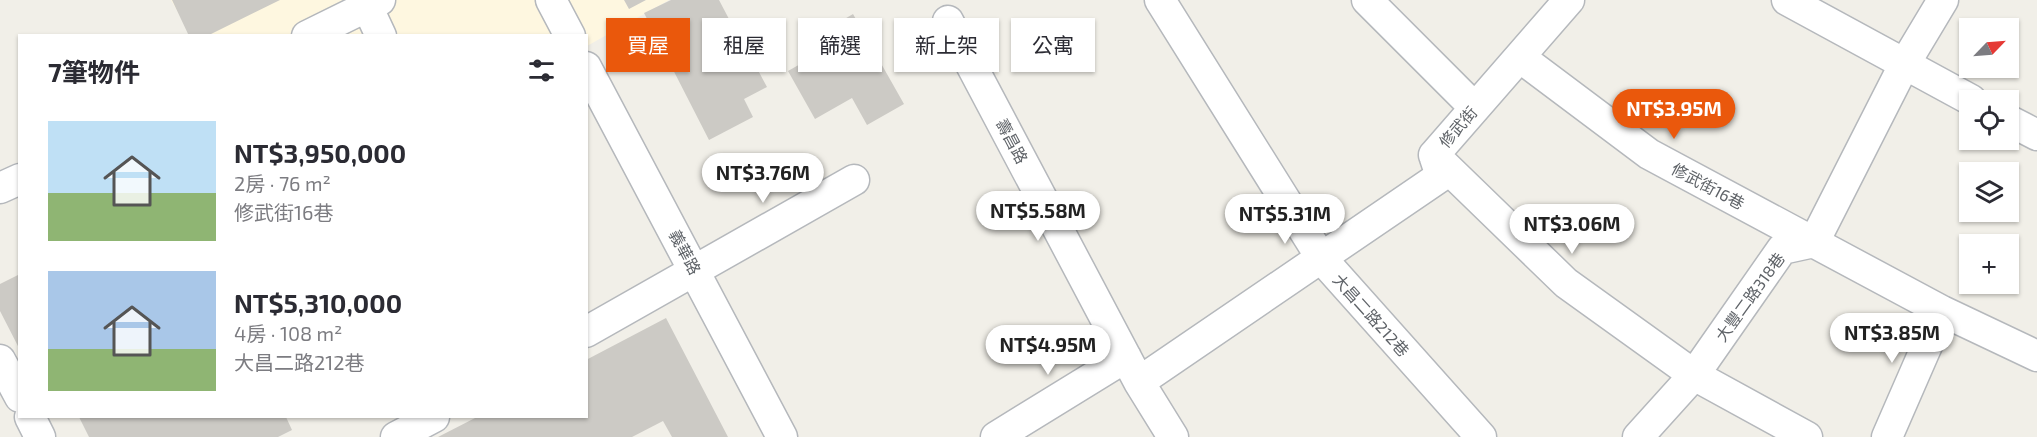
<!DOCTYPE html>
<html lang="zh-TW">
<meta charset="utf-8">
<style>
:root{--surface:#fff;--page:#f2f2f3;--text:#2b2b33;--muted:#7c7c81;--accent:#ea580c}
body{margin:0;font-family:"Exo 2","Noto Sans TC",sans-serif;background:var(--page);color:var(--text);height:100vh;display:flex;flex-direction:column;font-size:22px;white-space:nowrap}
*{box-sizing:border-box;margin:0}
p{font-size:20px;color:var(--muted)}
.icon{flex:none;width:33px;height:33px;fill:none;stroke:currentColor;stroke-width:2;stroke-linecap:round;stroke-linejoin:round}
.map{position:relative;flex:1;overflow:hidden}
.sheet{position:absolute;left:18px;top:34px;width:570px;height:384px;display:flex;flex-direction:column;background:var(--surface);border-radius:0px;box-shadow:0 2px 4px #0004}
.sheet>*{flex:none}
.top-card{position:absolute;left:606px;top:18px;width:570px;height:54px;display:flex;gap:12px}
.needle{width:39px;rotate:65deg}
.controls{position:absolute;left:1959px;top:18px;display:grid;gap:12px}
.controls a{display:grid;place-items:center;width:60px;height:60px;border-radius:0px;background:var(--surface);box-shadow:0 2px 4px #0004;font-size:30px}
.price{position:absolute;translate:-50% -51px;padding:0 14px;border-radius:21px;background:#fff;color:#222;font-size:20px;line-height:39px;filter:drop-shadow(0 2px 3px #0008)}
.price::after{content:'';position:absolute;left:50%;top:36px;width:18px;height:14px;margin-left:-9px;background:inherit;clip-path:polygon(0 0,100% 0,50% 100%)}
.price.active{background:var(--accent);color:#fff}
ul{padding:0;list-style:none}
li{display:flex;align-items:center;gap:18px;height:150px;padding:0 30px}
li span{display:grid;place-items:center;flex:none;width:168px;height:120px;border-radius:0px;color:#555}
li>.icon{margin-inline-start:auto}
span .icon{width:72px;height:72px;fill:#fffc;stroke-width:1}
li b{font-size:26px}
h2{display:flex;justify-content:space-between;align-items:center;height:72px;padding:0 30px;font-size:26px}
.pill{padding:0 21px;border-radius:0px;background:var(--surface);box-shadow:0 2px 4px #0004;font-size:21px;line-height:54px}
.pill.active{background:var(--accent);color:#fff}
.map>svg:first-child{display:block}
.commercial{fill:#fef7e0}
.building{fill:#cccac5}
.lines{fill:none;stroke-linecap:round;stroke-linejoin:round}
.minor-casing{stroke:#b5b8bc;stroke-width:33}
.minor{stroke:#fff;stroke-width:30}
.labels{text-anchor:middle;stroke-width:4.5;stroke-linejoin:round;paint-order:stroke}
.street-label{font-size:16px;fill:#5f6368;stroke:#fff}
</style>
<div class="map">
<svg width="2037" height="437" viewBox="0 0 2037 437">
<rect width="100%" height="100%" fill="#f1efe8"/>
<path class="commercial" d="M171,0h498l-82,46 -1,-10h-394z"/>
<path class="building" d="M172,0h108l-73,36h-18z
M624,0h22l-17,9z
M671,0h48l10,19 -21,11 21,40 23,-11 15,28 -23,12 9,18 -44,23 -65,-127z
M853,14l51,90 -37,21 -15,-27 -37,21 -27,-48 37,-21 -9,-14z
M20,274v76l-20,-39v-27z
M666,318l62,119h-56l-9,-16 -31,16h-194l39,-20h109v-57z
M79,417h207l6,13 -14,7h-189z"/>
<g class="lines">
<defs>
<path id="minor" d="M551,0l19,36
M1160,0l162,259 159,178
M1367,0l108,108
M1787,0l184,100
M367,6l14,30
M948,21l191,361 34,55
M307,36l73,-36
M1521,58l128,96 293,157 95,45
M586,67l196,370
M2008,120l29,15
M1434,155l132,128 128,92 113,62
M1434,155l135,-155
M0,188l20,-9
M586,332l268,-152
M0,360l20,37
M1139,382l302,-206 -7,-21
M30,417l10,20
M396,437l38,-20
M996,437l130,-80
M1638,437l56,-62 88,-126 32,-7 90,-177 39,-65
M1887,437l55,-126"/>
</defs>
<use href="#minor" class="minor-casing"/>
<use href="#minor" class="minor"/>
</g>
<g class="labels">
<g class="street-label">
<text transform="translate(1458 127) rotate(-49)" y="6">修武街</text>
<text transform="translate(1012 141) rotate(62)" y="6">壽昌路</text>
<text transform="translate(1708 186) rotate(28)" y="6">修武街16巷</text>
<text transform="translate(685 252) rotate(62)" y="6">義華路</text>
<text transform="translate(1750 297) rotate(-54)" y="6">大豐二路318巷</text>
<text transform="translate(1371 315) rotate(48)" y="6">大昌二路212巷</text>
</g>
</g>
</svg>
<div class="controls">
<a><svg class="needle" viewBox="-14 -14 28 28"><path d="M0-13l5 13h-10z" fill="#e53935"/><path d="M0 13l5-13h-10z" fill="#7c7c81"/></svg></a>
<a><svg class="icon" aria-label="locate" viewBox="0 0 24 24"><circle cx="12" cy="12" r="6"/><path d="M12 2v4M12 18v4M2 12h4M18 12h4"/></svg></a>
<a><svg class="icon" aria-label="layers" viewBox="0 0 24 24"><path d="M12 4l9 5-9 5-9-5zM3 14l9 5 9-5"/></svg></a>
<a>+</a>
</div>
<b class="price active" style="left:1674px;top:140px">NT$3.95M</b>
<b class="price" style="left:763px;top:204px">NT$3.76M</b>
<b class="price" style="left:1038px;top:242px">NT$5.58M</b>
<b class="price" style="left:1285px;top:245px">NT$5.31M</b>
<b class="price" style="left:1572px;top:255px">NT$3.06M</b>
<b class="price" style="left:1892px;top:364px">NT$3.85M</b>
<b class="price" style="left:1048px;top:376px">NT$4.95M</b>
<div class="top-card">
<a class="pill active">買屋</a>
<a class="pill">租屋</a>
<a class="pill">篩選</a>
<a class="pill">新上架</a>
<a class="pill">公寓</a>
</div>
<section class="sheet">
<h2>7筆物件<svg class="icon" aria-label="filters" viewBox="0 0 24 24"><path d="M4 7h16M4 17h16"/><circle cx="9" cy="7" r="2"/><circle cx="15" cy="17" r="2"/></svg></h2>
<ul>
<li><span style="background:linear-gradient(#bfe0f5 60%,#8fb573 0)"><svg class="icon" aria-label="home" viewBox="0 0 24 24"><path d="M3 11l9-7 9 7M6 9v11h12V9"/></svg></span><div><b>NT$3,950,000</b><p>2房 · 76 m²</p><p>修武街16巷</p></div></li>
<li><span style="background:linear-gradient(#a9c7e8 65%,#8fb573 0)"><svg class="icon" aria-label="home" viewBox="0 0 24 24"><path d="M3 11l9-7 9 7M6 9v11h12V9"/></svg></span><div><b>NT$5,310,000</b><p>4房 · 108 m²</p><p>大昌二路212巷</p></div></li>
</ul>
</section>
</div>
